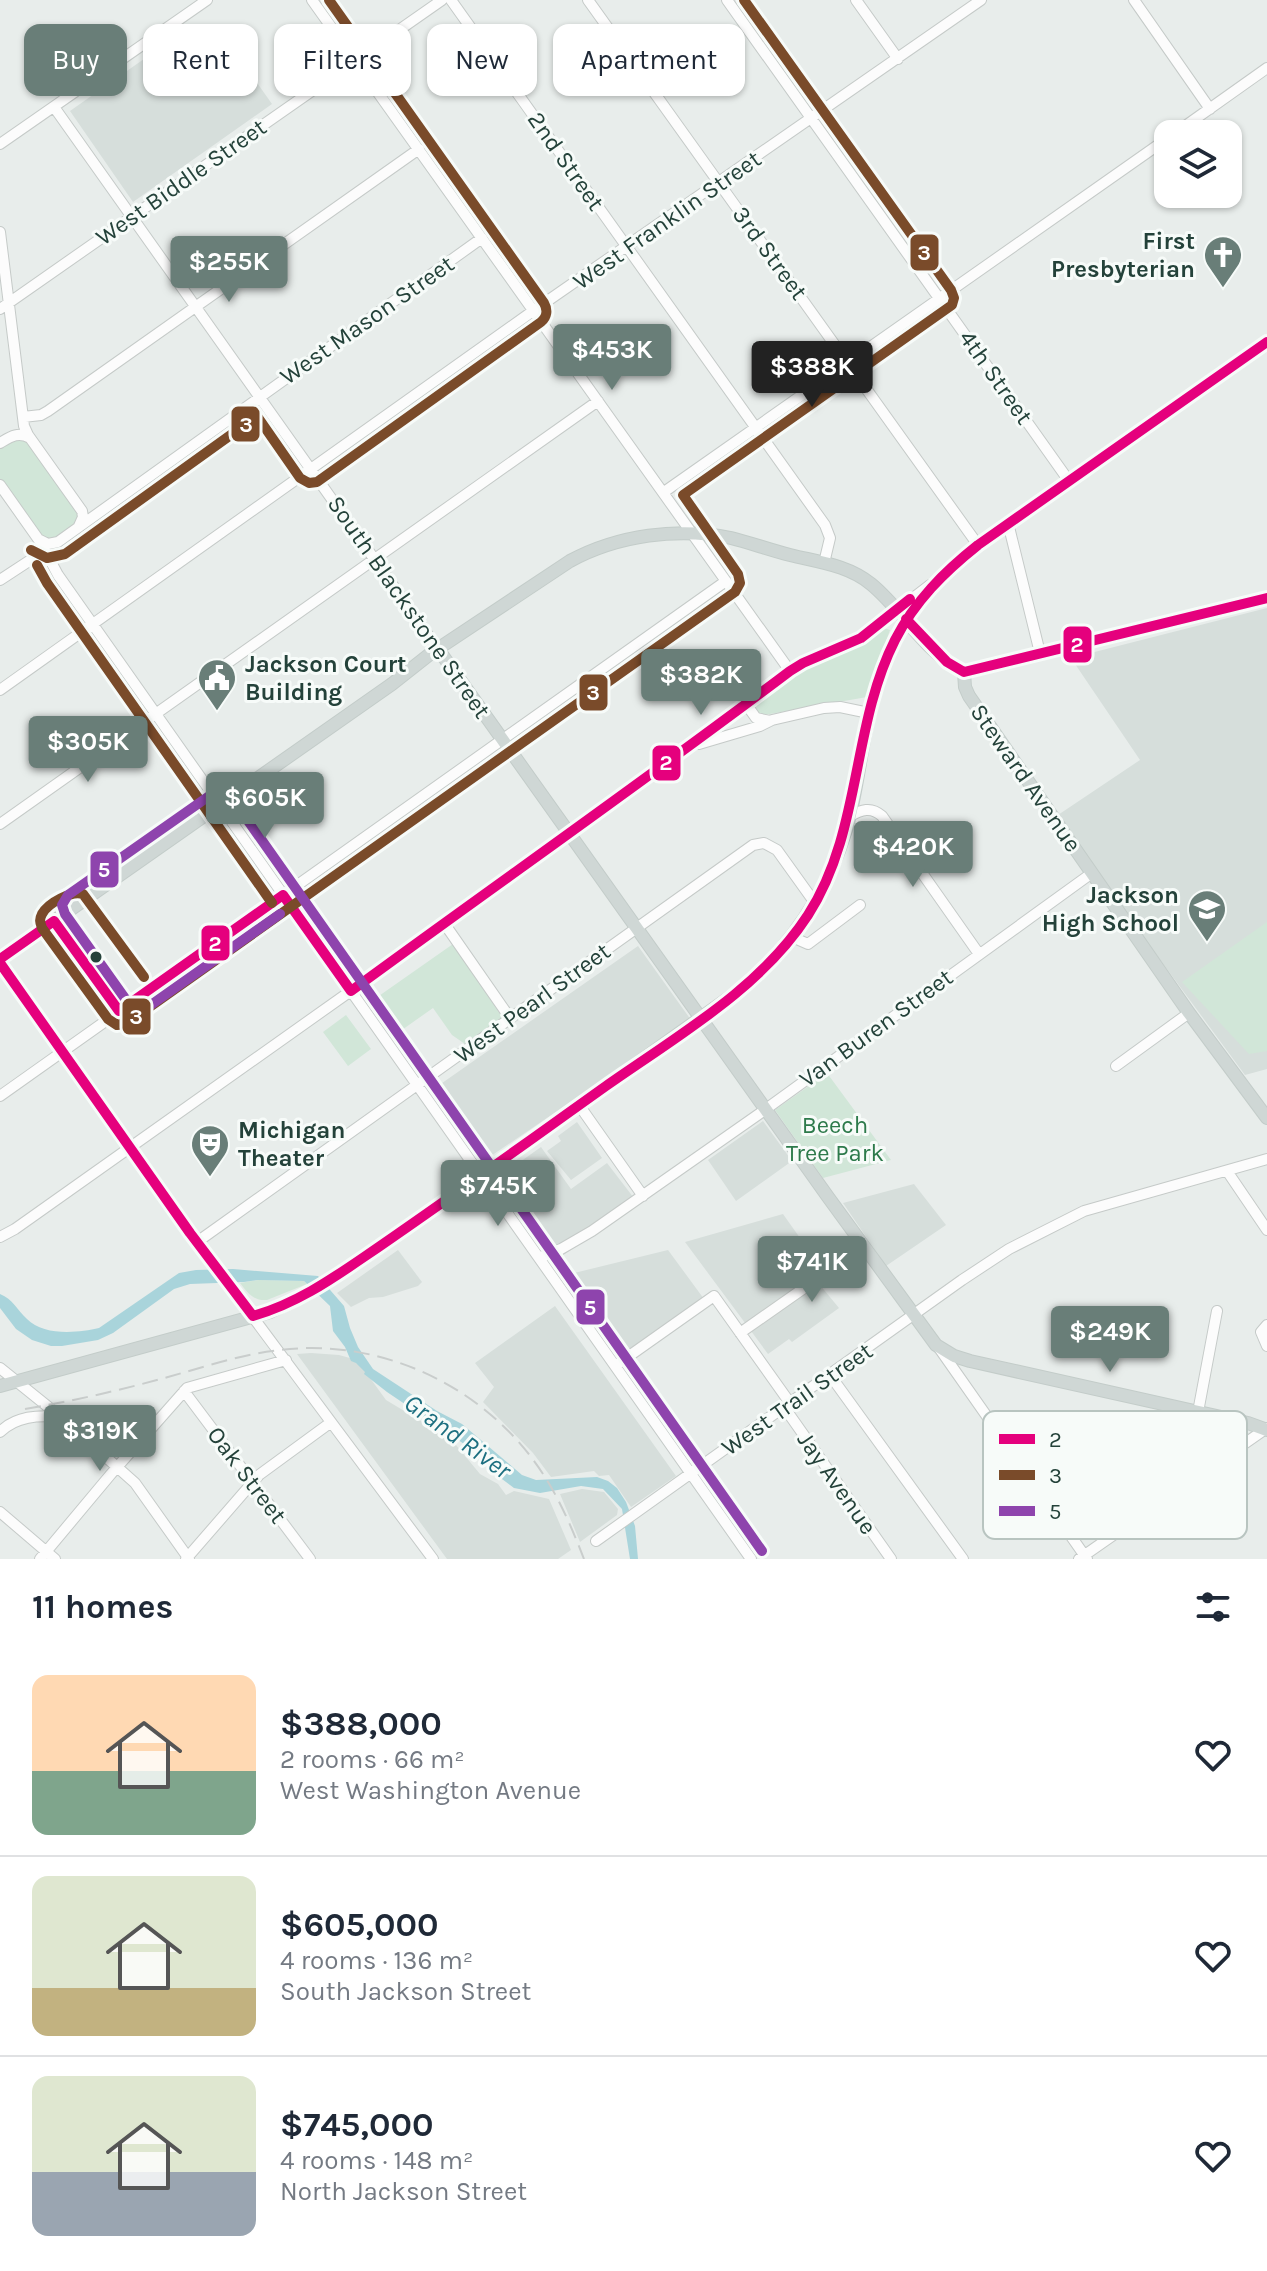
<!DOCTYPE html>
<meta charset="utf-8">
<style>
:root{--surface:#fff;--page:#f6f6f7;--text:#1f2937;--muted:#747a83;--line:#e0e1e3;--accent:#697e78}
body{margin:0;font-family:Karla,sans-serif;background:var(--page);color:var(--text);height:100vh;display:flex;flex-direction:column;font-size:30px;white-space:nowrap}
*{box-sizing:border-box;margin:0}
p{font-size:26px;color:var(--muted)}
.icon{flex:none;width:44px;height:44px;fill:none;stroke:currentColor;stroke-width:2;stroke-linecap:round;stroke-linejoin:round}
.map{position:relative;height:1559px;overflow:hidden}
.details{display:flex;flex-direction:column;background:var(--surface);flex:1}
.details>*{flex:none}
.hud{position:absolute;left:24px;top:24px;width:800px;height:72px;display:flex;gap:16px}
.fabs{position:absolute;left:1154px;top:120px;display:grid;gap:16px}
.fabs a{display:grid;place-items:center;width:88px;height:88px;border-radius:16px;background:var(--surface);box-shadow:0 2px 6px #0004;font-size:40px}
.price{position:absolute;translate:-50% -68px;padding:0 18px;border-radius:8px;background:var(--accent);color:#fff;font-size:26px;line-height:52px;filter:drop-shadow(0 2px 4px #0008)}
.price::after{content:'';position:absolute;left:50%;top:48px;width:24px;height:18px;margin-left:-12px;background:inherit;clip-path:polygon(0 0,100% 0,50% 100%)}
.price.selected{background:#222;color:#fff}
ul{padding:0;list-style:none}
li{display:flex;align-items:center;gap:24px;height:200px;padding:0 32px}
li+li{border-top:2px solid var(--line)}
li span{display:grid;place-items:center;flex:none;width:224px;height:160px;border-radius:16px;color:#555}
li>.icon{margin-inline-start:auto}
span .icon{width:96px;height:96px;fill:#fffc;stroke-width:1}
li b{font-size:34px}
h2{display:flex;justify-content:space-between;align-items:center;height:96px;padding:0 32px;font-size:34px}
.pill{padding:0 28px;border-radius:16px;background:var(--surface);box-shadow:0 2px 6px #0004;font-size:28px;line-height:72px}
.pill.selected{background:var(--accent);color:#fff}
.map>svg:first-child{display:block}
.built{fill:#d6dedb}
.green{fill:#d1e6d8}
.water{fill:#a9d4db}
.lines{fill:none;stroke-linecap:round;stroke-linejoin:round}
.minor-casing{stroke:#c5cac8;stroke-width:12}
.major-casing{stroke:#c3ccc9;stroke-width:14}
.minor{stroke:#fcfcfc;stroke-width:10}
.major{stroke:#cfd7d5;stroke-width:12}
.rail{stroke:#c9cdcc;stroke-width:2;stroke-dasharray:16 8;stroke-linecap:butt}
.bus-1-casing{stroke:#f7fbf9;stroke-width:16}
.bus-2-casing{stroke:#f7fbf9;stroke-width:16}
.bus-3-casing{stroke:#f7fbf9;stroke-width:16}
.bus-1{stroke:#e5007d;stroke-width:10}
.bus-2{stroke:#7a4b2a;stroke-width:10}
.bus-3{stroke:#8e44ad;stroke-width:10}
.bus-dot{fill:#24423a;stroke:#f7fbf9;stroke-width:3}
.labels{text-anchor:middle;stroke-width:6;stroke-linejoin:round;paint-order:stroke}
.street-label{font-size:24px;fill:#24423a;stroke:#f7fbf9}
.poi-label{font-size:24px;font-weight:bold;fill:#24423a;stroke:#f7fbf9;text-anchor:end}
.park-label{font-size:24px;fill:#2d7a4b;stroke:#f7fbf9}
.water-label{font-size:26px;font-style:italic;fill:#1c6f80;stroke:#f7fbf9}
.key{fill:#f7fbf9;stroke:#b8c4c0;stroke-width:2}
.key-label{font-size:22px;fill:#24423a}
.line-badge{stroke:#f7fbf9;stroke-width:3}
.badge-label{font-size:22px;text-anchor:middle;font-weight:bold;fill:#fff}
</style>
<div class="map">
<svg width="1267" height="1559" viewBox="0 0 1267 1559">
<rect width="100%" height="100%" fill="#e8edeb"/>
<path class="built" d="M161,47l32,46 48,-33 31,44 -139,98 -63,-91z
M1267,608v461l-22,6 -190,-258 85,-57 -69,-102z
M638,946l53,74 -203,138 -53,-70z
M763,1121l29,40 -56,40 -28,-41z
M577,1122l25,36 -31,22 -24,-29 14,-10 -3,-5z
M541,1147l30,42 36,-26 30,39 -75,54 -9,1 -54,-80z
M914,1184l32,41 -60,41 -43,-63z
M783,1214l22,31 -19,17 16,24 13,-7 24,29 -47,34 -3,-3 -21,15 -83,-112z
M398,1250l24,32 -4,4 -35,11 -14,1 -18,9 -14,-14z
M668,1250l36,49 -81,56 -57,-80z
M555,1306l121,170 -45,31 -22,-32 -10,1 -5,-5 -43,6 -18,-24 -50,-51 11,-15 -19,-24z
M311,1353l28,2 18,5 29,40 65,39 29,35 18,10 8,11 8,-4 35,8 22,51 -13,9h-111l-150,-205z
M582,1489l22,3 14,17 -1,6 -37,27 -20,-48z"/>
<path class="green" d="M23,435l59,76v11l-34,22 -48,-59v-42z
M884,628l6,2 -23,67 -103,18 -6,-1 -3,-4 3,-9 44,-32 53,-21z
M1267,922v129l-18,3 -67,-72z
M453,944l50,74 -38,26 -13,-9 -19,-27 -34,24 -23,-34z
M346,1015l25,34 -23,17 -25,-34z
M827,1073l64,87 -68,18 -48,-68z
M258,1280l46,1 3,3 -40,16c-14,1 -19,-7 -27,-17z"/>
<path class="water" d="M233,1269l85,7 26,30 6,22 8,19 15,22 64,42 25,13 60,51 14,5 61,-3 11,4 9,7 9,14 9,24 3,33h-8l-8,-50 -19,-20 -22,-3 -41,7 -26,-5 -12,-9 -15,-17 -20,-16 -80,-54 -23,-18 1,-2 -9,-9 -5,-2 -6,-14 -12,-16 -3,-25 -26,-25 -46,-1 -14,2 -54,2 -16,5 -61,44 -15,7 -36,6h-11l-19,-6 -16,-11 -16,-21v-14c13,5 17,16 27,25 16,17 51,14 72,9l80,-55 17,-3z"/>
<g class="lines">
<defs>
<path id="minor" d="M312,0l478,671
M451,0l374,525 5,13 -6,25
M588,0l390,545
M727,0l342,481
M856,0l42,59
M1134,0l76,109
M54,107l384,542
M1174,134l93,-66
M0,144l207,-144
M0,232l24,194 4,9 54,76 1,6 -4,9
M0,309l442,-309
M23,417l18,-2 7,-4 371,-262
M0,443c10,-6 18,-12 30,-5
M0,485l41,58 17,32 693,984
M664,492l504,-354
M1008,523l32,130
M40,540l8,4 10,-2 424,-304
M0,580l29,-19 20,-3
M964,672l303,-74
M0,690l533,-379 448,-311
M746,704l10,14 14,3
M699,744l61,-18 12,-6 52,-12 16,-1 29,6
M850,816c11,-6 21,-10 32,0l97,138
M0,824l598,-423
M444,923l66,95
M792,937l16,7 52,-39
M0,963l197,279 236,317
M1116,1066l73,-53
M0,1096l726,-515
M579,1105l64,91
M1227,1171l40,59
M0,1237l15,-8 347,-246 207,-151 94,-65 127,-96 13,-8 58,-25 69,-53
M197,1242l556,-397 11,-2 13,7 38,53
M539,1258l22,-9 31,-18 167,-117 333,-241
M1267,1325l-6,7 6,14
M740,1333l124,-87
M939,1348l148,211
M615,1366l99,-70 76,107
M0,1368l62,50 73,65 54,76
M830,1375l133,184
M184,1391l126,168
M784,1407l107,152
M1198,1412l19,-101
M0,1432c16,-16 38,-17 60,-15
M0,1512l55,47
M596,1541l366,-261 47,-31 75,-38 183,-52
M40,1559l71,-85 76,-86 99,-28
M186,1559l73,-84 71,-52
M1079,1559l188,-131"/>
<path id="major" d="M438,649l390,548 108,148 18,11 16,5 278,62 19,7
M0,959l392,-275 38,-30 140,-93c48,-26 108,-34 161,-23 20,5 39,12 59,17 28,7 58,10 81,29 31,25 56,71 93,88l1,15 4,9 220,317 78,105
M0,1386l270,-74 37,-18 70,-45 367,-262c48,-43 83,-94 102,-157 11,-37 14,-76 23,-114 16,-74 48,-125 109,-171l289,-203"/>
</defs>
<use href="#minor" class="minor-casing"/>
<use href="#major" class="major-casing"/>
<use href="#minor" class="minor"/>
<use href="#major" class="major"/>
<path class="rail" d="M25,1409c48,-8 96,-19 143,-32 36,-10 74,-23 112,-27 95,-12 193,31 251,107 24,31 39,66 53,102"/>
<defs>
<path id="bus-1" d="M906,619l41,43 17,10 303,-74
M0,959l54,-38 65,90 164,-116 68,96c146,-107 295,-211 439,-320l13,-8 58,-25 49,-39
M0,963l190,270 63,83c42,-12 76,-35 111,-59 82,-56 162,-114 242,-171 71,-50 154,-97 202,-171 54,-84 43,-188 87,-275 20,-39 49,-68 83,-95l289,-203"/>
<path id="bus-2" d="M31,550l16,8 18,-4 192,-138 43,62 9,5 8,-1 224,-160c6,-5 7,-12 3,-19l-215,-303
M37,565l10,18 225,320
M144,977l-61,-83c-11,-4 -35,9 -41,20 -3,6 -2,8 0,14l66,91 9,6 10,-2 608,-431 5,-9 -2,-9 -55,-79 269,-190 2,-7 -3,-8 -207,-290"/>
<path id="bus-3" d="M280,914l-132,93 -9,3 -10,-6 -64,-90 -3,-9 6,-10 144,-101 9,-3 9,4 532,756"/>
</defs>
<use href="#bus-1" class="bus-1-casing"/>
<use href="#bus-2" class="bus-2-casing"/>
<use href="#bus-3" class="bus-3-casing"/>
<use href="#bus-1" class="bus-1"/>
<use href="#bus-2" class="bus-2"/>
<use href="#bus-3" class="bus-3"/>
</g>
<defs>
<symbol id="church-pin" viewBox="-11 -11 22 30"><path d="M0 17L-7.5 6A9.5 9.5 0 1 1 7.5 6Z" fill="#697e78" stroke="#f7fbf9"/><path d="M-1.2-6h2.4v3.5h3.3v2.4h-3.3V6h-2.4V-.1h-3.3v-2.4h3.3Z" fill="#fff"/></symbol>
<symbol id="civic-pin" viewBox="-11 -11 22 30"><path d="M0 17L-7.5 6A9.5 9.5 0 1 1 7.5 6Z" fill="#697e78" stroke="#f7fbf9"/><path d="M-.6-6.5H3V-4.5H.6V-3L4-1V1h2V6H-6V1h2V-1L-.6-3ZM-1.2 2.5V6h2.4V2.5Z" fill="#fff"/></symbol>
<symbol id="school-pin" viewBox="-11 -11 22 30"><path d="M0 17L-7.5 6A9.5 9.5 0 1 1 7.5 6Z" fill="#697e78" stroke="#f7fbf9"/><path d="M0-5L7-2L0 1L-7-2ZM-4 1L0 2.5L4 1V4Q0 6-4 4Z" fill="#fff"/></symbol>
<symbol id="theatre-pin" viewBox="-11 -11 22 30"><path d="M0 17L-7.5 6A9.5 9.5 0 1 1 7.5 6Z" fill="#697e78" stroke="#f7fbf9"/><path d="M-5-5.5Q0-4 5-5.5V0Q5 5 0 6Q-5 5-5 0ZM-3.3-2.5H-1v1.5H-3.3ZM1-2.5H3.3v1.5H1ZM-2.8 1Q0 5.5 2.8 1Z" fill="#fff"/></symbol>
</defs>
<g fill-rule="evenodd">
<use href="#church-pin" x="1201" y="233" width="44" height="60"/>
<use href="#civic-pin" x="195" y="656" width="44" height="60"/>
<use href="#school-pin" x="1185" y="887" width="44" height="60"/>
<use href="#theatre-pin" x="188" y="1122" width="44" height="60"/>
</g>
<circle class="bus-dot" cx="96" cy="957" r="7"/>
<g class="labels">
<g class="street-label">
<text transform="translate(566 161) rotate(55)" y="8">2nd Street</text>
<text transform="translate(181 182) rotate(-35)" y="8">West Biddle Street</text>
<text transform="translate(667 220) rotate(-35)" y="8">West Franklin Street</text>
<text transform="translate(770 253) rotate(54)" y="8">3rd Street</text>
<text transform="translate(367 320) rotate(-35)" y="8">West Mason Street</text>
<text transform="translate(996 377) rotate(55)" y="8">4th Street</text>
<text transform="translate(409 607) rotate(55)" y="8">South Blackstone Street</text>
<text transform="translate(1026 778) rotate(55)" y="8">Steward Avenue</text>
<text transform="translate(532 1003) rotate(-36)" y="8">West Pearl Street</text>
<text transform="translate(876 1028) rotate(-36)" y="8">Van Buren Street</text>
<text transform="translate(797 1399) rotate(-35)" y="8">West Trail Street</text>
<text transform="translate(247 1475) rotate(53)" y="8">Oak Street</text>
<text transform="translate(837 1483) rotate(55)" y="8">Jay Avenue</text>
</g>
<g class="poi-label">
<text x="1195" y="249">First<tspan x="1195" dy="28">Presbyterian</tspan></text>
<text x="245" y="672" text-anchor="start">Jackson Court<tspan x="245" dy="28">Building</tspan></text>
<text x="1179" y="903">Jackson<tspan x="1179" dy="28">High School</tspan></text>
<text x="238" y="1138" text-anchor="start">Michigan<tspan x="238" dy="28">Theater</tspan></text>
</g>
<g class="park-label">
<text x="835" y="1133">Beech<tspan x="835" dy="28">Tree Park</tspan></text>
</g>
<g class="water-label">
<text transform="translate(458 1436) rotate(36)" y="9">Grand River</text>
</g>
</g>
<rect x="983" y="1411" width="264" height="128" rx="12" class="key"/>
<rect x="999" y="1434" width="36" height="10" fill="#e5007d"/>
<rect x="999" y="1470" width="36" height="10" fill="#7a4b2a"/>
<rect x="999" y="1506" width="36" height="10" fill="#8e44ad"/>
<g class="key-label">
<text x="1049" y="1447">2</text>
<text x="1049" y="1483">3</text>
<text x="1049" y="1519">5</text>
</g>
<g class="line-badge">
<rect x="909" y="233" width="31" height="39" rx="8" fill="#7a4b2a"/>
<rect x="230" y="405" width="31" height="38" rx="8" fill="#7a4b2a"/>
<rect x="1062" y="625" width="31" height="39" rx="8" fill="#e5007d"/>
<rect x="578" y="673" width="31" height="39" rx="8" fill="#7a4b2a"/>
<rect x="651" y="744" width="31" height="38" rx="8" fill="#e5007d"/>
<rect x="89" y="850" width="31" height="39" rx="8" fill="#8e44ad"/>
<rect x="200" y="924" width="31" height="38" rx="8" fill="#e5007d"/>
<rect x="121" y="997" width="31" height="39" rx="8" fill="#7a4b2a"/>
<rect x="575" y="1288" width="31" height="38" rx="8" fill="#8e44ad"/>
</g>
<g class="badge-label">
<text x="924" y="260">3</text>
<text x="246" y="432">3</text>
<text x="1077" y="652">2</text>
<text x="593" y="700">3</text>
<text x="666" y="770">2</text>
<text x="104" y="877">5</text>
<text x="215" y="951">2</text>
<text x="136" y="1024">3</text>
<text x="590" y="1315">5</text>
</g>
</svg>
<div class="fabs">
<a><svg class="icon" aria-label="layers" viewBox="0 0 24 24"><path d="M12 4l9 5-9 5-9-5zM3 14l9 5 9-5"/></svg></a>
</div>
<b class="price" style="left:229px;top:304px">$255K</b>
<b class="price" style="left:612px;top:392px">$453K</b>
<b class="price selected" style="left:812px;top:409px">$388K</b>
<b class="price" style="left:701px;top:717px">$382K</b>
<b class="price" style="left:88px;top:784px">$305K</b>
<b class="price" style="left:265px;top:840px">$605K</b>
<b class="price" style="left:913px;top:889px">$420K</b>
<b class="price" style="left:498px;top:1228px">$745K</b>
<b class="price" style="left:812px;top:1304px">$741K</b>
<b class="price" style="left:1110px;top:1374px">$249K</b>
<b class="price" style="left:100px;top:1473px">$319K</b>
<div class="hud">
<a class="pill selected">Buy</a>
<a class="pill">Rent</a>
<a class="pill">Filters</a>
<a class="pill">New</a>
<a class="pill">Apartment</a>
</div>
</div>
<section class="details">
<h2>11 homes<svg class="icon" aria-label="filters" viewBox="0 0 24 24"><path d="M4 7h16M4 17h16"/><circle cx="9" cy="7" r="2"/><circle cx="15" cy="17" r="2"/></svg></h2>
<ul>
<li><span style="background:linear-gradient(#ffd9b3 60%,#7fa58c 0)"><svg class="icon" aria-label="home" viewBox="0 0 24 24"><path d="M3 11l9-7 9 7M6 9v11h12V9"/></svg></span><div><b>$388,000</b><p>2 rooms · 66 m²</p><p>West Washington Avenue</p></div><svg class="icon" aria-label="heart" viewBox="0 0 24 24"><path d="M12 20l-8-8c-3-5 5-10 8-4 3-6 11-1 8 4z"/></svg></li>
<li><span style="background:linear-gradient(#dfe7d0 70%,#c2b280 0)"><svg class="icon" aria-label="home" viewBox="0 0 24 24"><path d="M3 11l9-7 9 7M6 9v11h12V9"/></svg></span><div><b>$605,000</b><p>4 rooms · 136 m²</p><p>South Jackson Street</p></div><svg class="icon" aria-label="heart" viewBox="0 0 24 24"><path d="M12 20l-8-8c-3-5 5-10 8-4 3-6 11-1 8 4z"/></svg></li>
<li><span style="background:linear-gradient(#dfe7d0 60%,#9aa5b1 0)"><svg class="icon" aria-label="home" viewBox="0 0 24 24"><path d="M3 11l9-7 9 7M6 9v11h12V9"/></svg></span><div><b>$745,000</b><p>4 rooms · 148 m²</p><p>North Jackson Street</p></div><svg class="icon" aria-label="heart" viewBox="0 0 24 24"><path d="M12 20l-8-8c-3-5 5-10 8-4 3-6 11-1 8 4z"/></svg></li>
</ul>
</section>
